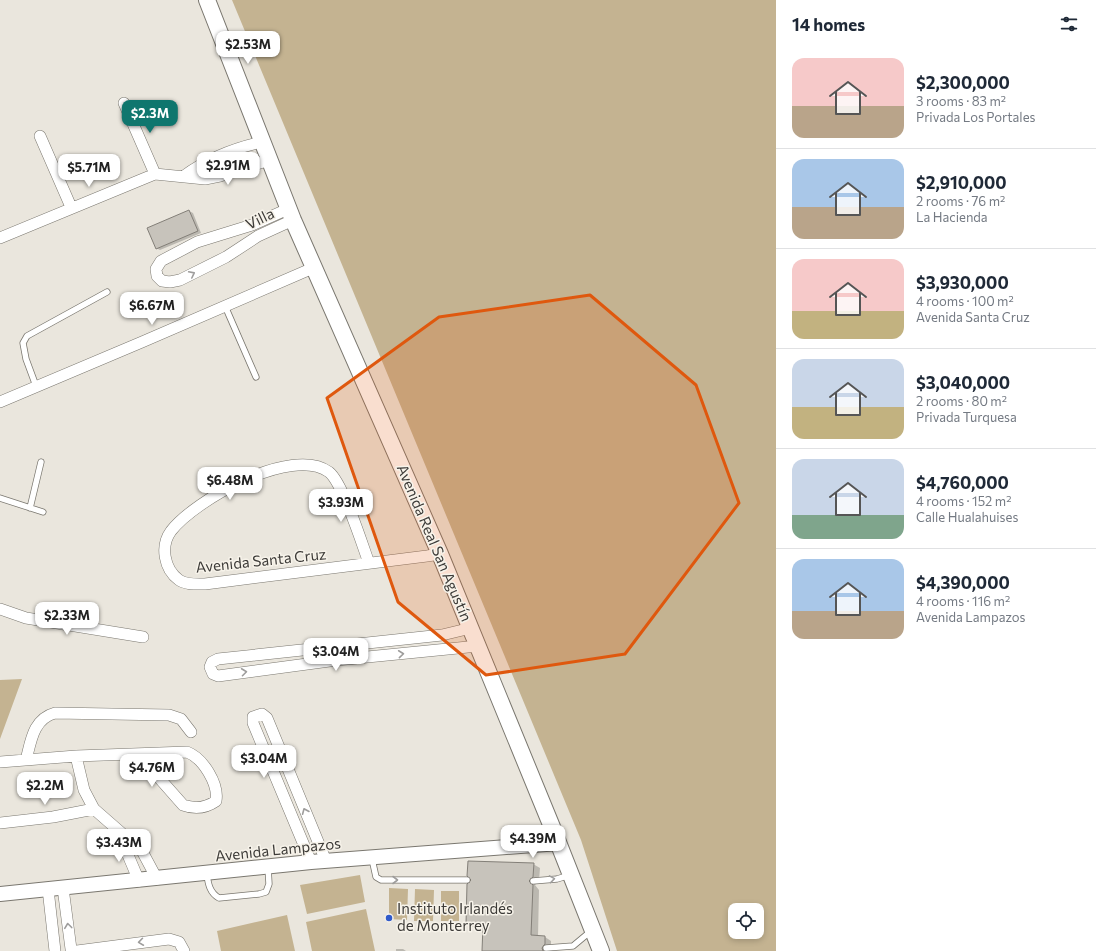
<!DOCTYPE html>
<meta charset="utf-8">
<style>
:root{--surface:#fff;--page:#f2f2f3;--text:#1f2937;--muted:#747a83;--line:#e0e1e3;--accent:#0f766e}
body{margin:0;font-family:Commissioner,sans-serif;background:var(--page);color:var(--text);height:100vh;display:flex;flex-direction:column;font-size:15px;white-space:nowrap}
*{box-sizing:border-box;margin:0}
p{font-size:13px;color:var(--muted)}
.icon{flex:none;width:22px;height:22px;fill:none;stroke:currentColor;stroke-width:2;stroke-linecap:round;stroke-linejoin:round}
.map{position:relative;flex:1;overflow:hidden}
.panel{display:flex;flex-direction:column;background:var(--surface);width:320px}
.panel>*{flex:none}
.buttons{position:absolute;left:728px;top:903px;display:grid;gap:8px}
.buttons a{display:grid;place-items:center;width:36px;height:36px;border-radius:8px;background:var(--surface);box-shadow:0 2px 6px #0003;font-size:20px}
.price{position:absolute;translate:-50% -34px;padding:0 9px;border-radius:8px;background:#fff;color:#222;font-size:13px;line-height:26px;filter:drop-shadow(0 1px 2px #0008)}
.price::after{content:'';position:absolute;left:50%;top:24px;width:12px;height:9px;margin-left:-6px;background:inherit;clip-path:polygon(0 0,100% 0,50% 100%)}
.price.active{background:var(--accent);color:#fff}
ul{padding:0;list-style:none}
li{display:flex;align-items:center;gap:12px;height:100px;padding:0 16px}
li+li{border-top:1px solid var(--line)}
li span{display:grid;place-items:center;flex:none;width:112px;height:80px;border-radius:12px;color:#555}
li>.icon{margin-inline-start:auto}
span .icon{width:48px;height:48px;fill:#fffc;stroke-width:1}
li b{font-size:17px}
h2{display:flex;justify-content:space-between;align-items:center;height:48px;padding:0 16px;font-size:17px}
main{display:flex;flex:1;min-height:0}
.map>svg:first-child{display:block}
.green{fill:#c4b391;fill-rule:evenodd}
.shadow{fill:#0003}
.building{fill:#c7c3bb;stroke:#837f78}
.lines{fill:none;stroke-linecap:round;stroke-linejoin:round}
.service-casing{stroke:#7a776f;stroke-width:7}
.minor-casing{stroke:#7a776f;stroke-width:12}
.tertiary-casing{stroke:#7a776f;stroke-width:16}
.secondary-casing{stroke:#7a776f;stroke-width:18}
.service{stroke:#fff;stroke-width:5.5}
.minor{stroke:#fff;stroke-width:11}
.tertiary{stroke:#fff;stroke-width:14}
.secondary{stroke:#fff;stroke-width:16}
.oneway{stroke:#9e9d9c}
.marked{fill:#df580e;fill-opacity:0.2;stroke:#df580e;stroke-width:3;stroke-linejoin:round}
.poi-dot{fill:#305aca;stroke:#f7f3ea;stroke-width:1.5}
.labels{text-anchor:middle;stroke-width:3;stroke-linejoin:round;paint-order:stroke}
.street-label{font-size:15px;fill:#3d3b38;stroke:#f7f3ea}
.poi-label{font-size:15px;fill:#3d3b38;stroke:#f7f3ea;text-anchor:start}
</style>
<main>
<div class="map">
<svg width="776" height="951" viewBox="0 0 776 951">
<rect width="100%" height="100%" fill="#eae6dd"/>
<path class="green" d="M232,0h544v951h-159l-36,-111zM735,910h22v22h-22z
M22,679l-22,60v-59z
M360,875l5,27 -58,12 -7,-29z
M389,888l19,1 -1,31 -18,-1z
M415,889l19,1 -1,31h-19z
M441,891h18v30h-18z
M366,909l9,42h-63l-6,-29z
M287,915l8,36h-74l-4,-20z"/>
<path class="shadow" d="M189,211l4,2 8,20 -41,17 -4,-2z
M533,864l7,4 -1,13 -4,4 4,5 -1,47h7l6,4v7l-2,3h-75h9l1,-23 -10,-1 -7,-3z
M396,949h7l3,2h-10z"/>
<path class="building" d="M189,210l9,21 -42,18 -9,-21z
M468,861l66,2 -1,14 -4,4 4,4 -2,50 14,1v8l-3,4 1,3h-61l1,-26 -17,-1 1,-40 4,-4 -4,-4z"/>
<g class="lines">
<defs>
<path id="service" d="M225,306l31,71
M36,386l-10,-27 -3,-16 4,-7 80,-44
M0,498l43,14
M30,508l11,-46
M372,859l4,18 5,3h86
M207,874c1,10 3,19 12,24l40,-4 7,-2 3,-8 -1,-17
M533,881l24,-2 13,-4
M546,948l27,-2 18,-15"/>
<path id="minor" d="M124,103l31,71
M40,136l31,71
M184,176c23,-17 51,-28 78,-34
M288,209l-36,16 -55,17 -36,19 -5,8 1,7 5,5 8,1 10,-2 46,-23 32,-21 35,-16
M0,238l155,-64 50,5 15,-3 49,-16
M0,402l142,-60 171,-74
M369,563c-7,-19 -26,-80 -40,-91 -37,-27 -134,28 -158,59 -11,15 -7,38 8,49 7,5 18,4 26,4l222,-28 13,-2
M0,609l26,9 117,19
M471,628l-29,7 -224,24 -6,3 -2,5 3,7 5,2 119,-16 141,-14
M76,756l8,34 10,19 48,42 15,28
M26,760c5,-19 7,-41 29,-47l114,2 12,4 10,13
M0,762l76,-6 111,-4c16,6 32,32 29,49 -10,7 -22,8 -33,4l-45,-51
M0,823l53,-6 41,-8
M124,836l4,19 11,26
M311,862l-58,-139v-6l9,-3 5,4 59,143
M63,888l8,61 2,2
M48,889l7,62
M77,951l92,-12 10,3 5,9"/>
<path id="tertiary" d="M0,894l311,-32 248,-19"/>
<path id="secondary" d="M207,0l86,220 147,334 112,273 49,124"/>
</defs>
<use href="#service" class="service-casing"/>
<use href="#minor" class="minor-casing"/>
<use href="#tertiary" class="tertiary-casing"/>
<use href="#secondary" class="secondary-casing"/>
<use href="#service" class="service"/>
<use href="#minor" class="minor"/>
<use href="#tertiary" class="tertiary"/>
<use href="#secondary" class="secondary"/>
</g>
<defs><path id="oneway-chevron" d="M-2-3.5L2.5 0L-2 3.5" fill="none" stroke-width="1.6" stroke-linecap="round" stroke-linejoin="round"/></defs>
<g class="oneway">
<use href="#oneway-chevron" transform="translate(192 274) rotate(-27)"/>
<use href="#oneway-chevron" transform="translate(401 654) rotate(-6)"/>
<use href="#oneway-chevron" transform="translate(244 672) rotate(-7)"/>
<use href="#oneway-chevron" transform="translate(305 811) rotate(-113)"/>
<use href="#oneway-chevron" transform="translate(552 879) rotate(-9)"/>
<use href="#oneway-chevron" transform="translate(395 880)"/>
<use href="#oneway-chevron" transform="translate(68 926) rotate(-97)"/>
<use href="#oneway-chevron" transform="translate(141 942) rotate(172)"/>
</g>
<path class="marked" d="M590,295l106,90 43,118 -114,151 -139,21 -88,-73 -71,-204 112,-81z"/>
<circle class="poi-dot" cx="389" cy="918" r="4"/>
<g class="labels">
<g class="street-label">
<text transform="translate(260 219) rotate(-26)" y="5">Villa</text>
<text transform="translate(434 543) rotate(67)" y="5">Avenida Real San Agustín</text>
<text transform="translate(261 561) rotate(-6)" y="5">Avenida Santa Cruz</text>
<text transform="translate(278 850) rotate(-6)" y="5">Avenida Lampazos</text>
</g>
<g class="poi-label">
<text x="397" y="914">Instituto Irlandés<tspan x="397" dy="17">de Monterrey</tspan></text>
</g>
</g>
</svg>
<div class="buttons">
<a><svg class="icon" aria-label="locate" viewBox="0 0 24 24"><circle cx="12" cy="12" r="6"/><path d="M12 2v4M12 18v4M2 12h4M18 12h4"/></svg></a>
</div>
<b class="price" style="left:248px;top:65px">$2.53M</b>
<b class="price active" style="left:150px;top:134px">$2.3M</b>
<b class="price" style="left:228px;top:186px">$2.91M</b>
<b class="price" style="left:89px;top:188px">$5.71M</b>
<b class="price" style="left:152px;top:326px">$6.67M</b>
<b class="price" style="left:230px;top:501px">$6.48M</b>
<b class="price" style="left:341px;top:523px">$3.93M</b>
<b class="price" style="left:67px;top:636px">$2.33M</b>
<b class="price" style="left:336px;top:672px">$3.04M</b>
<b class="price" style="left:264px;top:779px">$3.04M</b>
<b class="price" style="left:152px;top:788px">$4.76M</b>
<b class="price" style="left:45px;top:806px">$2.2M</b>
<b class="price" style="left:533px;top:859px">$4.39M</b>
<b class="price" style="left:119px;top:863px">$3.43M</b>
</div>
<section class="panel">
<h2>14 homes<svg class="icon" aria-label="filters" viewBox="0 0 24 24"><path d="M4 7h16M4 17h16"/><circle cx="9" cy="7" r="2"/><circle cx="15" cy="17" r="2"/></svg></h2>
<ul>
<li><span style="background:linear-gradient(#f6c9c9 60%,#b9a48a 0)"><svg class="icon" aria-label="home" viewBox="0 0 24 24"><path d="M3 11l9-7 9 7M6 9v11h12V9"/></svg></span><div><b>$2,300,000</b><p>3 rooms · 83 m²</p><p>Privada Los Portales</p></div></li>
<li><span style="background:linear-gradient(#a9c7e8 60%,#b9a48a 0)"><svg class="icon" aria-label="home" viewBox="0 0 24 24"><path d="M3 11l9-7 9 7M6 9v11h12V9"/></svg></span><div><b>$2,910,000</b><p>2 rooms · 76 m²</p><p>La Hacienda</p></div></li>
<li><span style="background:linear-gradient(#f6c9c9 65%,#c2b280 0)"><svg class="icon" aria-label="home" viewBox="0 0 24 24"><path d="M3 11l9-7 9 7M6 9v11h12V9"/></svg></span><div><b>$3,930,000</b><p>4 rooms · 100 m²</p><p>Avenida Santa Cruz</p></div></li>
<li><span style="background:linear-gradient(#c9d6e8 60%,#c2b280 0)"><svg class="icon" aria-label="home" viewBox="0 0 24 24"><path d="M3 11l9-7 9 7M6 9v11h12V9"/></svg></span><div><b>$3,040,000</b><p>2 rooms · 80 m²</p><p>Privada Turquesa</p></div></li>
<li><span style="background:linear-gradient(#c9d6e8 70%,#7fa58c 0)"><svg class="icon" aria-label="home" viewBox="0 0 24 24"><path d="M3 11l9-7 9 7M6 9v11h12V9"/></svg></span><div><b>$4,760,000</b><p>4 rooms · 152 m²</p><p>Calle Hualahuises</p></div></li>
<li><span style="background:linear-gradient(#a9c7e8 65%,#b9a48a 0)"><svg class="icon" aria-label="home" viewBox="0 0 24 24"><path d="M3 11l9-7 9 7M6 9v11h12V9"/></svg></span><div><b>$4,390,000</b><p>4 rooms · 116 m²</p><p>Avenida Lampazos</p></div></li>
</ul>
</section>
</main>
